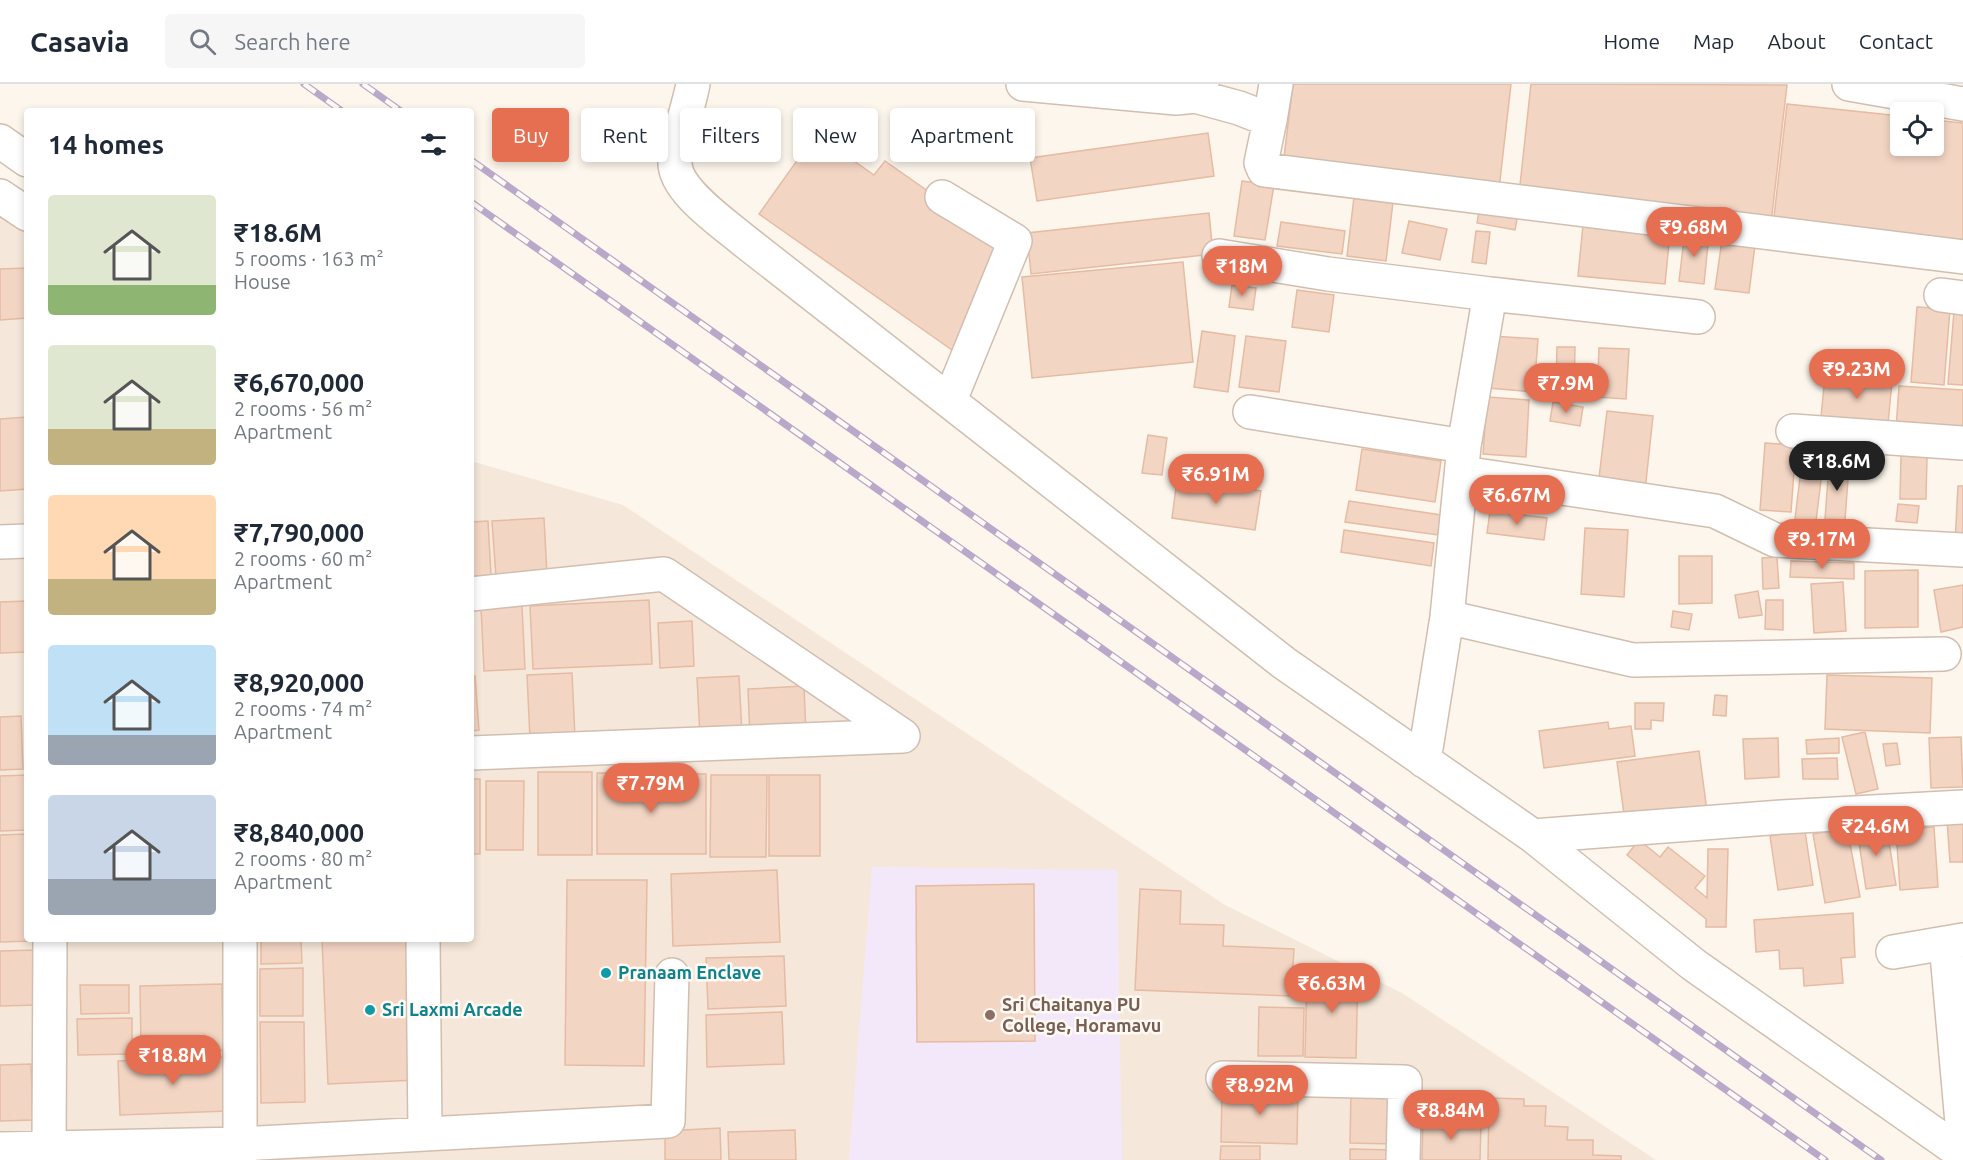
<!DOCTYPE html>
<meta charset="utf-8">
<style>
:root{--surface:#fff;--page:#f6f6f7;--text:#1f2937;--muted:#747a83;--line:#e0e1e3;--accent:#e76f51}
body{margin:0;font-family:Ubuntu,sans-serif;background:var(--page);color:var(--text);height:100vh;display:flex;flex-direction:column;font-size:22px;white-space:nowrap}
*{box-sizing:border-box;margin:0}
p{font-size:20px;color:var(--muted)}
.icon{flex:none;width:33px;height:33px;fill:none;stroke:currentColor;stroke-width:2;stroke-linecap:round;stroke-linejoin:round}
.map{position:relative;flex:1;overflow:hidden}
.drawer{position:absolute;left:24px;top:24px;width:450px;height:834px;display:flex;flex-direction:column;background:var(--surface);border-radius:6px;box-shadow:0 3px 9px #0003}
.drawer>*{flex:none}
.top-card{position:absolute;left:492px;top:24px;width:570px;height:54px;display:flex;gap:12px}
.tools{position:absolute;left:1890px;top:18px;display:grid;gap:12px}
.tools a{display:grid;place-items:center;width:54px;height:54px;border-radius:6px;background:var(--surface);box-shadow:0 3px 9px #0003;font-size:30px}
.price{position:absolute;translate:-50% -51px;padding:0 14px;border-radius:21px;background:var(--accent);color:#fff;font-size:20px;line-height:39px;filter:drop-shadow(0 2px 3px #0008)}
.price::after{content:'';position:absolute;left:50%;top:36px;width:18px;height:14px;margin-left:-9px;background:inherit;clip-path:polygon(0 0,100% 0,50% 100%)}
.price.current{background:#222;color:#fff}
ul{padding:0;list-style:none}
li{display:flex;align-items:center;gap:18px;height:150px;padding:0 24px}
li span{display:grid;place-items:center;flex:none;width:168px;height:120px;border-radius:6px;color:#555}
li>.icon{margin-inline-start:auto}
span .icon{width:72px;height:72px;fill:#fffc;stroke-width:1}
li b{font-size:26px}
h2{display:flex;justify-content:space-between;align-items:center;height:72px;padding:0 24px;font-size:26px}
.chip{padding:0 21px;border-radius:6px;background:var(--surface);box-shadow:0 3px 9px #0003;font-size:21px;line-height:54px}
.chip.current{background:var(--accent);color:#fff}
header{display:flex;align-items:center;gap:36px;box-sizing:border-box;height:84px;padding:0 30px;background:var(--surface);border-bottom:2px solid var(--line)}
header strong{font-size:28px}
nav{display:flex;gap:33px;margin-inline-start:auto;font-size:21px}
.search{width:420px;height:54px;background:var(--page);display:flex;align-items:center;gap:15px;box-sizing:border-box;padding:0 21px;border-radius:6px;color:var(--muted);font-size:22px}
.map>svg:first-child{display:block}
.residential{fill:#f5e8da}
.education{fill:#f3e8fa}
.building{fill:#f3d5c3;stroke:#e6bba3;stroke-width:1.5}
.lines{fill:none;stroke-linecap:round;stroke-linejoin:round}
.minor-casing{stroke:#d1beb0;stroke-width:36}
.minor{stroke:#fff;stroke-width:33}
.rail-casing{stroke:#b9a8c9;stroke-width:7}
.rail{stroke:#fffaf3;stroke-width:4.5;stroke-dasharray:14;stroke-linecap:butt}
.culture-dot{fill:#0f9aa8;stroke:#fffaf3;stroke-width:2}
.education-dot{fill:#8d6e63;stroke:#fffaf3;stroke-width:2}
.labels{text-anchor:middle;stroke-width:5;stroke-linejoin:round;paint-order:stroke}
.culture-label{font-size:18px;font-weight:bold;fill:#0d838f;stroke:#fffaf3;text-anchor:start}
.education-label{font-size:18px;font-weight:bold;fill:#785e54;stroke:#fffaf3;text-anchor:start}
</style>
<header>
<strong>Casavia</strong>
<div class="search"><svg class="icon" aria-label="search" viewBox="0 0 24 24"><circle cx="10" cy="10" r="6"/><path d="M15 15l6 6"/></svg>Search here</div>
<nav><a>Home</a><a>Map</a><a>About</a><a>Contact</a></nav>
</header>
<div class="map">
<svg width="1963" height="1076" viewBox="0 0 1963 1076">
<rect width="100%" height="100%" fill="#fdf6ec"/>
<path class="residential" d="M0,97l27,17v741h444v-478l152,44 602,400 177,88 254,167h-1656z"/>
<path class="education" d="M872,783l245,3 5,290h-273z"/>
<path class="building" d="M1293,0h218l-12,105 -216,-24z
M1531,0l256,1 -16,138 -252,-29z
M1787,20l113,12v30h34v-26l29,3v123l-190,-21z
M1208,49l6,43 -177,25 -7,-43z
M816,50l58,41 11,-14 121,85 -11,34 -43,70 -193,-136z
M1242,97l32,4 -9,55 -31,-4z
M1354,113l39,5 -7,59 -39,-5z
M1481,117l38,8 -4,21 -38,-7z
M1209,129l4,41 -182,20 -4,-41z
M1584,131l87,8 -6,61 -87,-8z
M1409,137l38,8 -7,31 -38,-7z
M1281,138l64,9 -3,23 -65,-8z
M1476,147l14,1 -4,32 -14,-2z
M1685,147l24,3 -5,50 -25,-3z
M1723,149l33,4 -7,56 -34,-4z
M1183,178l10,100 -161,16 -10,-101z
M27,184v50l-27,2v-51z
M1232,201l24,3 -3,22 -24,-3z
M1297,206l37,5 -5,37 -37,-5z
M1917,223l33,2 -6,76 -33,-3z
M1954,227h9v74l-15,-1z
M1202,247l33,5 -7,56 -34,-5z
M1246,252l40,5 -7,51 -40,-5z
M1492,252l46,3 -4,53 -46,-4z
M1557,263h18l-1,43 -18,-1z
M1599,264l30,1 -3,50 -29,-2z
M1825,292l67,6 -4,41 -67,-6z
M1899,302l64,4v43l-67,-4z
M1487,313l42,3 -3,57 -43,-3z
M1553,318l30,5 -3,19 -30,-5z
M1607,327l46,5 -8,75 -47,-5z
M27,333v72l-27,2v-72z
M1148,351l19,3 -5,37 -20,-2z
M1765,359l31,2 -5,67 -31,-2z
M1362,365l79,12 -6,41 -79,-12z
M1901,372l26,1 -1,42h-26z
M1802,377l21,3 -7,57 -21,-2z
M1829,381l20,1 -4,54 -20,-1z
M1177,396l84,11 -6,39 -83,-12z
M1958,402h5v57h-8z
M1349,417l92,14 -3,20 -93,-13z
M1898,420l21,2 -2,17 -21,-2z
M1490,427l57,7 -3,22 -57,-7z
M544,434l3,57 -51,2 -4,-56z
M488,437l3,54 -20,2v-55z
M1585,444l43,2 -4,67 -43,-3z
M1344,446l90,13 -3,23 -90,-14z
M1679,472h33v47l-33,1z
M1777,473l2,31 -16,1 -1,-31z
M1791,477l63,2v16l-64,-2z
M1918,486v57l-53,1v-57z
M1843,498l3,49 -32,2 -3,-49z
M1963,501v42l-22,5 -7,-42z
M1758,507l4,24 -23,3 -4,-23z
M649,516l3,64 -119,5 -3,-63z
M1766,516h17v30l-18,-1z
M27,517v51l-27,1v-51z
M522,522l3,63 -41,2 -3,-63z
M1673,527l19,3 -3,16 -18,-3z
M692,537l2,45 -34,2 -2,-45z
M572,589l3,64 -45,2 -3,-64z
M1827,591l105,3 -2,55 -105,-4z
M471,592h4l4,54 -8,1z
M739,592l3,58 -42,2 -3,-58z
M804,602l2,48 -56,3 -2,-48z
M1715,611l12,1 -1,20 -13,-1z
M1635,619h29l-1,18 -12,-1v9h-16z
M21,632l2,53 -23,1v-53z
M1608,638l1,7 22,-3 4,30 -91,12 -5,-37z
M1865,648l13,57 -22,5 -14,-57z
M1961,653l2,50 -32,1 -2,-50z
M1778,654l1,39 -34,2 -2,-40z
M1839,654v15l-32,1 -1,-14z
M1897,659l3,21 -14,2 -3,-22z
M1699,667l8,60 -82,11 -8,-60z
M1837,674l1,21h-35l-1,-20z
M538,688h54v83h-54z
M597,689l109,1v80h-109z
M27,691v55l-27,1v-55z
M711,691h56l-1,82h-56z
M769,691h51v81h-51z
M471,695h9v75h-9z
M486,697h38l-1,69h-37z
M1963,735v43h-13l-3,-42z
M1886,740l10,61 -30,4 -9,-60z
M1934,743l4,60 -38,3 -4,-60z
M1847,744l13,69 -35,6 -12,-69z
M1805,747l8,54 -35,5 -8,-54z
M27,750v105l6,2 -33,1v-107z
M1639,756l21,17 8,-10 37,29 -10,12 12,10 1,-49h20l-2,78h-20v-8l-79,-64z
M777,786l3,72 -107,4 -2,-72z
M567,796h80l-3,186 -79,-1z
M1034,800l1,157 -118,1 -1,-156z
M1140,805l41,2 -1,33 44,1 -1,21 71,3 -3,47 -156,-6z
M1853,829l2,44 -14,1 2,25 -39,3 -1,-18 -23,1 -1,-19 -23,2 -2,-32z
M261,855h40l1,24 -41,1z
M322,855h89l6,141 -89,4z
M36,866l2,55 -38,1v-55z
M784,872l2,50 -78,3 -2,-51z
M303,884v48h-43v-47z
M1307,886h51l-2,88 -51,-1z
M222,900l1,66 -82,1 -1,-65z
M80,901h49v28l-48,1z
M1259,923l45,1 -1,48h-45z
M782,928l2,52 -77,3 -1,-52z
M132,934v36l-54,1 -1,-36z
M260,938h44l1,80 -44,1z
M226,973l2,54 -108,4 -2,-54z
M31,980l2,56 -33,1v-56z
M1222,1004h76l-1,56 -76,-2z
M1351,1005h44l-1,55 -44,-1z
M1489,1014l35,1v7h22l-1,20 23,1 -1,13h26v15l28,1v4h-133z
M1423,1037l58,1 -1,38h-58z
M720,1044l1,32h-56v-29z
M795,1046l1,30h-67l-1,-28z
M1221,1062h39v14h-40z
M1350,1065l44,1 -1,10h-43z"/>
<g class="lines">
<defs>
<path id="minor" d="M693,0c-4,23 -17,56 -18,77 -2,28 47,61 67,78l542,424 249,173 161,129 269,189
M1023,0l153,14 19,-2 7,-12
M1849,0l114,20
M1195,12l44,12 31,12 -9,43 3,7 699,87
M1270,36l6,-36
M0,57l27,19
M0,112l27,18
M942,113l73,44 -65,159
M1219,172l109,18 162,20 -26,152 -17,171 -23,144
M1490,210l208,23
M1941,211l22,3
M1250,328l214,34
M1793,347l170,12
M1463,389l252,38 60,29 188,10
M0,458l27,-1
M471,510l193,-20 239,162 -432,17
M1447,533l186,43 311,-6
M1533,752l249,-19 181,-10
M240,855v221
M423,855l2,195
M1946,859l17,191
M1893,868l70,-12
M1223,994l182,4 -2,78
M0,1065l240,-5 428,-23 4,-146
M49,1065l1,-210"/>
</defs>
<use href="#minor" class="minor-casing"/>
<use href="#minor" class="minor"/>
<defs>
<path id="rail" d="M304,0l38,27
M363,0l38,27
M471,76l1410,1000
M471,118l1354,958"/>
</defs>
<use href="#rail" class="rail-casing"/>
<use href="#rail" class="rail"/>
</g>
<g class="culture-dot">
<circle cx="606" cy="889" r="6"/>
<circle cx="370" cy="926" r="6"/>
</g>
<circle class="education-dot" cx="990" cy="931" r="6"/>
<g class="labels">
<g class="culture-label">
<text x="618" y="895">Pranaam Enclave</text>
<text x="382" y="932">Sri Laxmi Arcade</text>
</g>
<g class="education-label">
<text x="1002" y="927">Sri Chaitanya PU<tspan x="1002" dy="21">College, Horamavu</tspan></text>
</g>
</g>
</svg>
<div class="tools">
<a><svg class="icon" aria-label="locate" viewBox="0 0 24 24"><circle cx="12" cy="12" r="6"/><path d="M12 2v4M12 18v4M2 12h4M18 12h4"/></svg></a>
</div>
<b class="price" style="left:1694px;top:174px">₹9.68M</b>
<b class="price" style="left:1242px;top:213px">₹18M</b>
<b class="price" style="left:1857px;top:316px">₹9.23M</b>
<b class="price" style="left:1566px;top:330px">₹7.9M</b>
<b class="price current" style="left:1837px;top:408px">₹18.6M</b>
<b class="price" style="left:1216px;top:421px">₹6.91M</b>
<b class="price" style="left:1517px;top:442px">₹6.67M</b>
<b class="price" style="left:1822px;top:486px">₹9.17M</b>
<b class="price" style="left:651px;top:730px">₹7.79M</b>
<b class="price" style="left:1876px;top:773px">₹24.6M</b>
<b class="price" style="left:1332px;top:930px">₹6.63M</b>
<b class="price" style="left:173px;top:1002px">₹18.8M</b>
<b class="price" style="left:1260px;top:1032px">₹8.92M</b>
<b class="price" style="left:1451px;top:1057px">₹8.84M</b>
<div class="top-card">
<a class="chip current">Buy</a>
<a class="chip">Rent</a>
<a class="chip">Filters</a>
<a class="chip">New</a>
<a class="chip">Apartment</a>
</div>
<section class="drawer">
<h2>14 homes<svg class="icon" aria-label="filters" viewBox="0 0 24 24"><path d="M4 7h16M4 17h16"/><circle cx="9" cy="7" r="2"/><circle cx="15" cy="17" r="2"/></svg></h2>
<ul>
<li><span style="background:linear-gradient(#dfe7d0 75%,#8fb573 0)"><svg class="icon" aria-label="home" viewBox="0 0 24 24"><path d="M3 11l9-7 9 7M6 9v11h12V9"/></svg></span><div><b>₹18.6M</b><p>5 rooms · 163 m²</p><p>House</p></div></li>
<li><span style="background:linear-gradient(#dfe7d0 70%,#c2b280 0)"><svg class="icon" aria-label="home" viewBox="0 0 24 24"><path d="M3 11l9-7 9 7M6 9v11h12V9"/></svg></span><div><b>₹6,670,000</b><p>2 rooms · 56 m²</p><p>Apartment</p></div></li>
<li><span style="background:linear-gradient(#ffd9b3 70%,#c2b280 0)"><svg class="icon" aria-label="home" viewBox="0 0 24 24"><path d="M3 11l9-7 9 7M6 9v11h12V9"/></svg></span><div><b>₹7,790,000</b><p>2 rooms · 60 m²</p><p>Apartment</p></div></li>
<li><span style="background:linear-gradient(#bfe0f5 75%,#9aa5b1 0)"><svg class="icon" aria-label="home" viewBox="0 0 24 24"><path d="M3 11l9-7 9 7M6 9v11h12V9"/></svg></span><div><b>₹8,920,000</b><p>2 rooms · 74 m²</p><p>Apartment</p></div></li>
<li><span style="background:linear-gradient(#c9d6e8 70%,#9aa5b1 0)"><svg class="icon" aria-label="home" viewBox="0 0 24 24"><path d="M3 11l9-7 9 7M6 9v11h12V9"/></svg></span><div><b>₹8,840,000</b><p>2 rooms · 80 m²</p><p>Apartment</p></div></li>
</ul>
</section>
</div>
